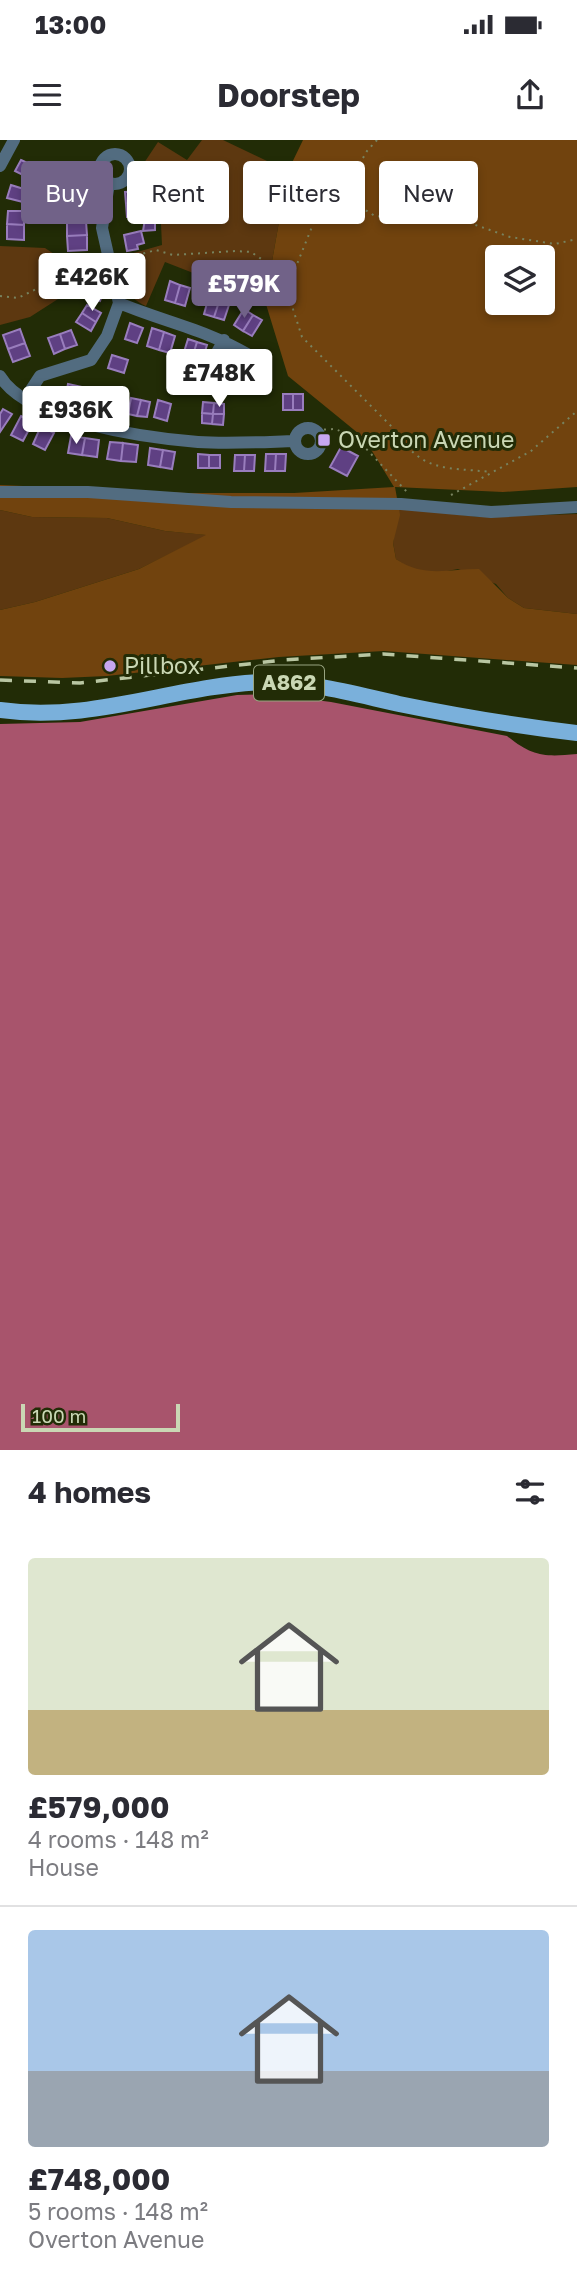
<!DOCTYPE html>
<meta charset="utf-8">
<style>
:root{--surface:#fff;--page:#f7f7f7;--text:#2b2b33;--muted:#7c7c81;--line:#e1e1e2;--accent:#716288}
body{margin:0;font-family:"Golos Text",sans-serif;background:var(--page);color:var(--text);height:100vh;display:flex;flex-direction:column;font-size:26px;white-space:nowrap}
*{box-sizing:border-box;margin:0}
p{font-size:23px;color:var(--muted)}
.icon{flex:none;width:38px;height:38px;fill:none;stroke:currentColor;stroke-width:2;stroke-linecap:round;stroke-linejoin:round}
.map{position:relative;height:1310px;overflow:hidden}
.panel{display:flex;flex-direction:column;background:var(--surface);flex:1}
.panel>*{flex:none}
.hud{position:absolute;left:21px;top:21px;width:536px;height:63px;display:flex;gap:14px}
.fabs{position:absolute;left:485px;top:105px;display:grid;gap:14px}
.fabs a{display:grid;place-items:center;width:70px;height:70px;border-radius:7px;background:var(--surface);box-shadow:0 4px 10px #0003;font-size:35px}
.scale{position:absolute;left:21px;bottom:18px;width:159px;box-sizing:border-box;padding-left:7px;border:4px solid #cad7b4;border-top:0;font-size:19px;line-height:24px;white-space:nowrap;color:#cad7b4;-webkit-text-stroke:5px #222c06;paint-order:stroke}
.price{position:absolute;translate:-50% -60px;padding:0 16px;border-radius:7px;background:#fff;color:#222;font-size:23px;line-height:46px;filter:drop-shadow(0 2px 4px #0008)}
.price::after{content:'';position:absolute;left:50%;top:42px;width:21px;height:16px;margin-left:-10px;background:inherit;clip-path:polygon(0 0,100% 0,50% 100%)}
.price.on{background:var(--accent);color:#fff}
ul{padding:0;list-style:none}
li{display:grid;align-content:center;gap:14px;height:371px;padding:0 28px}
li+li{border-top:2px solid var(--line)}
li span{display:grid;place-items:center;height:217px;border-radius:7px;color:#555}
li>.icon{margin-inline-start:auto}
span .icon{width:126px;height:126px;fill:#fffc;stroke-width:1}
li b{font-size:30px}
h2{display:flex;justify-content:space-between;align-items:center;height:84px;padding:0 28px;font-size:30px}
.tag{padding:0 24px;border-radius:7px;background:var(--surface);box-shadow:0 4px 10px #0003;font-size:24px;line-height:63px}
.tag.on{background:var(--accent);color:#fff}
.status{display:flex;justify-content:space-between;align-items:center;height:49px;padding:0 35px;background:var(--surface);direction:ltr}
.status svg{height:19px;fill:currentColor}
header{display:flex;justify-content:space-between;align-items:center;height:91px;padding:0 28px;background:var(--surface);font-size:32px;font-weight:700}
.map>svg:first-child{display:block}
.green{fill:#5d3810}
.forest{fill:#71430e;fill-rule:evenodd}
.water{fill:#a8546c}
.building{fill:#5f4083;stroke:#997dbd;stroke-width:2}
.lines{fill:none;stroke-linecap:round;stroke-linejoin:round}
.path{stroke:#78835f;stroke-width:2;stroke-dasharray:2 5;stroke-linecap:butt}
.minor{stroke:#526c80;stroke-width:12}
.major{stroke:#7ab0db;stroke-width:16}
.rail{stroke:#b9c6a2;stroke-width:3.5;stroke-dasharray:12 12;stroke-linecap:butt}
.poi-dot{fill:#c6a6f0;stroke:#222c06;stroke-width:2.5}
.labels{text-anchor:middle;stroke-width:6;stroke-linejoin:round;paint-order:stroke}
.shield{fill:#222c06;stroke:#98a480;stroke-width:2}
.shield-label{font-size:21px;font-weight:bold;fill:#cad7b4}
.poi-label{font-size:23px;fill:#cad7b4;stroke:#222c06;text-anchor:start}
</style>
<div class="status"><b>13:00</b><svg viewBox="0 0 49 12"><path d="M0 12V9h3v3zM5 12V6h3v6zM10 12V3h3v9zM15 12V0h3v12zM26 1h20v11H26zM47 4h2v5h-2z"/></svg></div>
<header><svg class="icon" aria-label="menu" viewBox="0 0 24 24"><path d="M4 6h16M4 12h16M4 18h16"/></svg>Doorstep<svg class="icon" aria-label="share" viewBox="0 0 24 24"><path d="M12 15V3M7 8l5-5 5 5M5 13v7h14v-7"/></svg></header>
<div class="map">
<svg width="577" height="1310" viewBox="0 0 577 1310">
<rect width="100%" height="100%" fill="#222c06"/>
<path class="green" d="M202,0h21l65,31 -23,130 -100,-39 -19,44c-21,-9 -25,-27 -30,-48l46,-13 -3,-62 -25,-5 24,-36 29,18z
M0,106l45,2 12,8 42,-2 7,27 -23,2 -53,34 -30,8z
M398,368l82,9 97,-3v100l-53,-6 -16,-10 -12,-14 -38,-15 -21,4 -27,-4 -14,-10 -3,-16z
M0,370l32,7 75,1 58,13 43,4 -69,34 -104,33 -35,8z"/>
<path class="forest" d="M303,0h274v347l-74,5 -108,-5 5,28 -7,28 3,16c27,19 52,10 83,10l29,29 16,10 53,6v51l-193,-14 -105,6 -172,19 -45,2 -62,-2v-66l35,-8 104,-33 67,-34 -41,-4 -58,-13 -75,-1 -32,-7v-25l187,8h107l100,-6 -30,-49 -76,-62 -23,-75 23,-130zM497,117h45v46h-45z"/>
<path class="water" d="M269,554l62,8 176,34c26,21 38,21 70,18v696h-577v-726l80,-2 157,-27z"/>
<path class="building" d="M21,20l13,6 -5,12 -14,-7z
M66,34l21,2 -1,10 -6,-1 -1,11h6v9l-21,-2z
M11,45l16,5 -4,12 -16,-4z
M143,51l1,12 -18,1 -1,-12z
M144,63l1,13 -18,1 -1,-13z
M8,71h17l-1,14 -17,-1z
M155,78v12l-12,1 2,-12z
M67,81h19l1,14 -20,1z
M7,84l17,1v15l-17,-1z
M141,91l3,12 -7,2 1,4 -11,2 -3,-16z
M87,95v15l-19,1 -1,-15z
M170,141l10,4 -5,18 -10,-3z
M90,142l15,6 -5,13 -16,-6z
M180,145l10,3 -5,18 -10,-3z
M209,156l11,3 -6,18 -10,-3z
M220,159l10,3 -6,18 -10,-3z
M87,165l14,8 -5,9 -14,-9z
M244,169l9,6 -10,16 -9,-6z
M82,173l14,9 -5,9 -15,-9z
M253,175l9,5 -10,16 -9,-5z
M130,183l13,5 -6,15 -12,-4z
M152,188l12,4 -5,18 -12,-4z
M20,189l5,14 -17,6 -5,-14z
M71,190l6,15 -12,4 -5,-15z
M164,192l11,4 -5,17 -11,-3z
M60,194l5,15 -11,5 -6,-16z
M188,199l9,3 -5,16 -9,-3z
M197,202l10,3 -5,16 -10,-3z
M25,203l5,13 -17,6 -5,-13z
M112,215l16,5 -4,13 -16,-5z
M226,220l21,2 -1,14 -22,-2z
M68,244l14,3 -5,20 -13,-3z
M91,250l14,2 -3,17 -14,-3z
M105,252l14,3 -3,17 -14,-3z
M283,254h10v16h-10z
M293,254h10v16h-10z
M131,258l10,2 -4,16 -9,-2z
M141,260l9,2 -3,15 -10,-1z
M158,260l13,4 -4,17 -13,-4z
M203,262l11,1 -1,11 -11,-1z
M214,263l10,1v10h-11z
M3,269l9,5 -12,18v-18z
M202,273l11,1 -1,10 -10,-1z
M213,274h11l-1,11 -11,-1z
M21,276l12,6 -10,19 -12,-6z
M41,286l13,7 -9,17 -12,-6z
M71,296l14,2 -3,17 -14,-2z
M85,298l14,2 -2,17 -15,-2z
M110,302l13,1 -2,18 -14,-2z
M123,303l15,2 -2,17 -15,-1z
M341,307l17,9 -11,20 -17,-9z
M150,308l13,2 -3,17 -12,-2z
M163,310l12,2 -3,17 -12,-2z
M198,314l11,1v13h-11z
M266,314h10l-1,17h-10z
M276,314h10l-1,17h-10z
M209,315h11v13h-11z
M235,315h10l-1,16h-10z
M245,315h10l-1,16h-10z"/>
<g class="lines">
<path class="path" d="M377,0l-10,11 -17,30 9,25 16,10 89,5 46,16 45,7 22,-5
M350,41l-30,26 -29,72 1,27 10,31 92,92c28,44 51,38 97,43
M123,119l33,-9 17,5 62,-4 16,1 40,27
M0,156l18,2 55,-27 24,-7
M317,290l18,-1 20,8 53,56
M451,355l80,-44 46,-40"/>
<path class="minor" d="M100 29a15 15 0 1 1 30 0a15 15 0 1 1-30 0Z
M0,26l14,-26
M119,163c43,18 88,27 128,51
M215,216l9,-16
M0,236c27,46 148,62 198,66 32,2 65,0 97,-1
M25,259l15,-23 51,-16 16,-24 12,-33 -17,-75 7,-45
M295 301a13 13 0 1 1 26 0a13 13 0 1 1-26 0Z
M0,352h88l143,10 170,2 90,8 86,-5"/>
<path class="major" d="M0,570c93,13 172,-24 263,-28 47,-1 91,12 136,22 59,12 118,22 178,29"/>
<path class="rail" d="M0,540l80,3 203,-23 100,-6 194,14"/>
</g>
<g class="poi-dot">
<rect x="317" y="293" width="14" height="14" rx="3.5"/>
<circle cx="110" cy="526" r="7"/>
</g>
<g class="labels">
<rect class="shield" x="254" y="525.5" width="70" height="35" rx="5"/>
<g class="shield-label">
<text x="289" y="550">A862</text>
</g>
<g class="poi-label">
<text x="338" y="308">Overton Avenue</text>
<text x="124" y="534">Pillbox</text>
</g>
</g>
</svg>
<div class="fabs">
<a><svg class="icon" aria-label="layers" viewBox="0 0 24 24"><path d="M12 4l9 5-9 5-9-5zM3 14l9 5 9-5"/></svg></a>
</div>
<div class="scale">100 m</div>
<b class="price" style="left:92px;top:173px">£426K</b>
<b class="price on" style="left:244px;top:180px">£579K</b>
<b class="price" style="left:219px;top:269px">£748K</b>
<b class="price" style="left:76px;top:306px">£936K</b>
<div class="hud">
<a class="tag on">Buy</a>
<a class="tag">Rent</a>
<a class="tag">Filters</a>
<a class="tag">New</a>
</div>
</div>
<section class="panel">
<h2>4 homes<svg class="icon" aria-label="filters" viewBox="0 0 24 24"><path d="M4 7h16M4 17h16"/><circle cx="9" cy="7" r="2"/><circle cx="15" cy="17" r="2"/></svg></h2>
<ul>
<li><span style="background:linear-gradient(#dfe7d0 70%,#c2b280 0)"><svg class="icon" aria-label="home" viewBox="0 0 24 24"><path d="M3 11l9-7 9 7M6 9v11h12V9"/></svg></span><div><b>£579,000</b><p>4 rooms · 148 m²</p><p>House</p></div></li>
<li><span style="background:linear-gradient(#a9c7e8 65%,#9aa5b1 0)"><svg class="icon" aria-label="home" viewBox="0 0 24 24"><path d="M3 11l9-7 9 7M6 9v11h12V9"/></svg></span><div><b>£748,000</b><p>5 rooms · 148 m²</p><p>Overton Avenue</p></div></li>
</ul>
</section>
